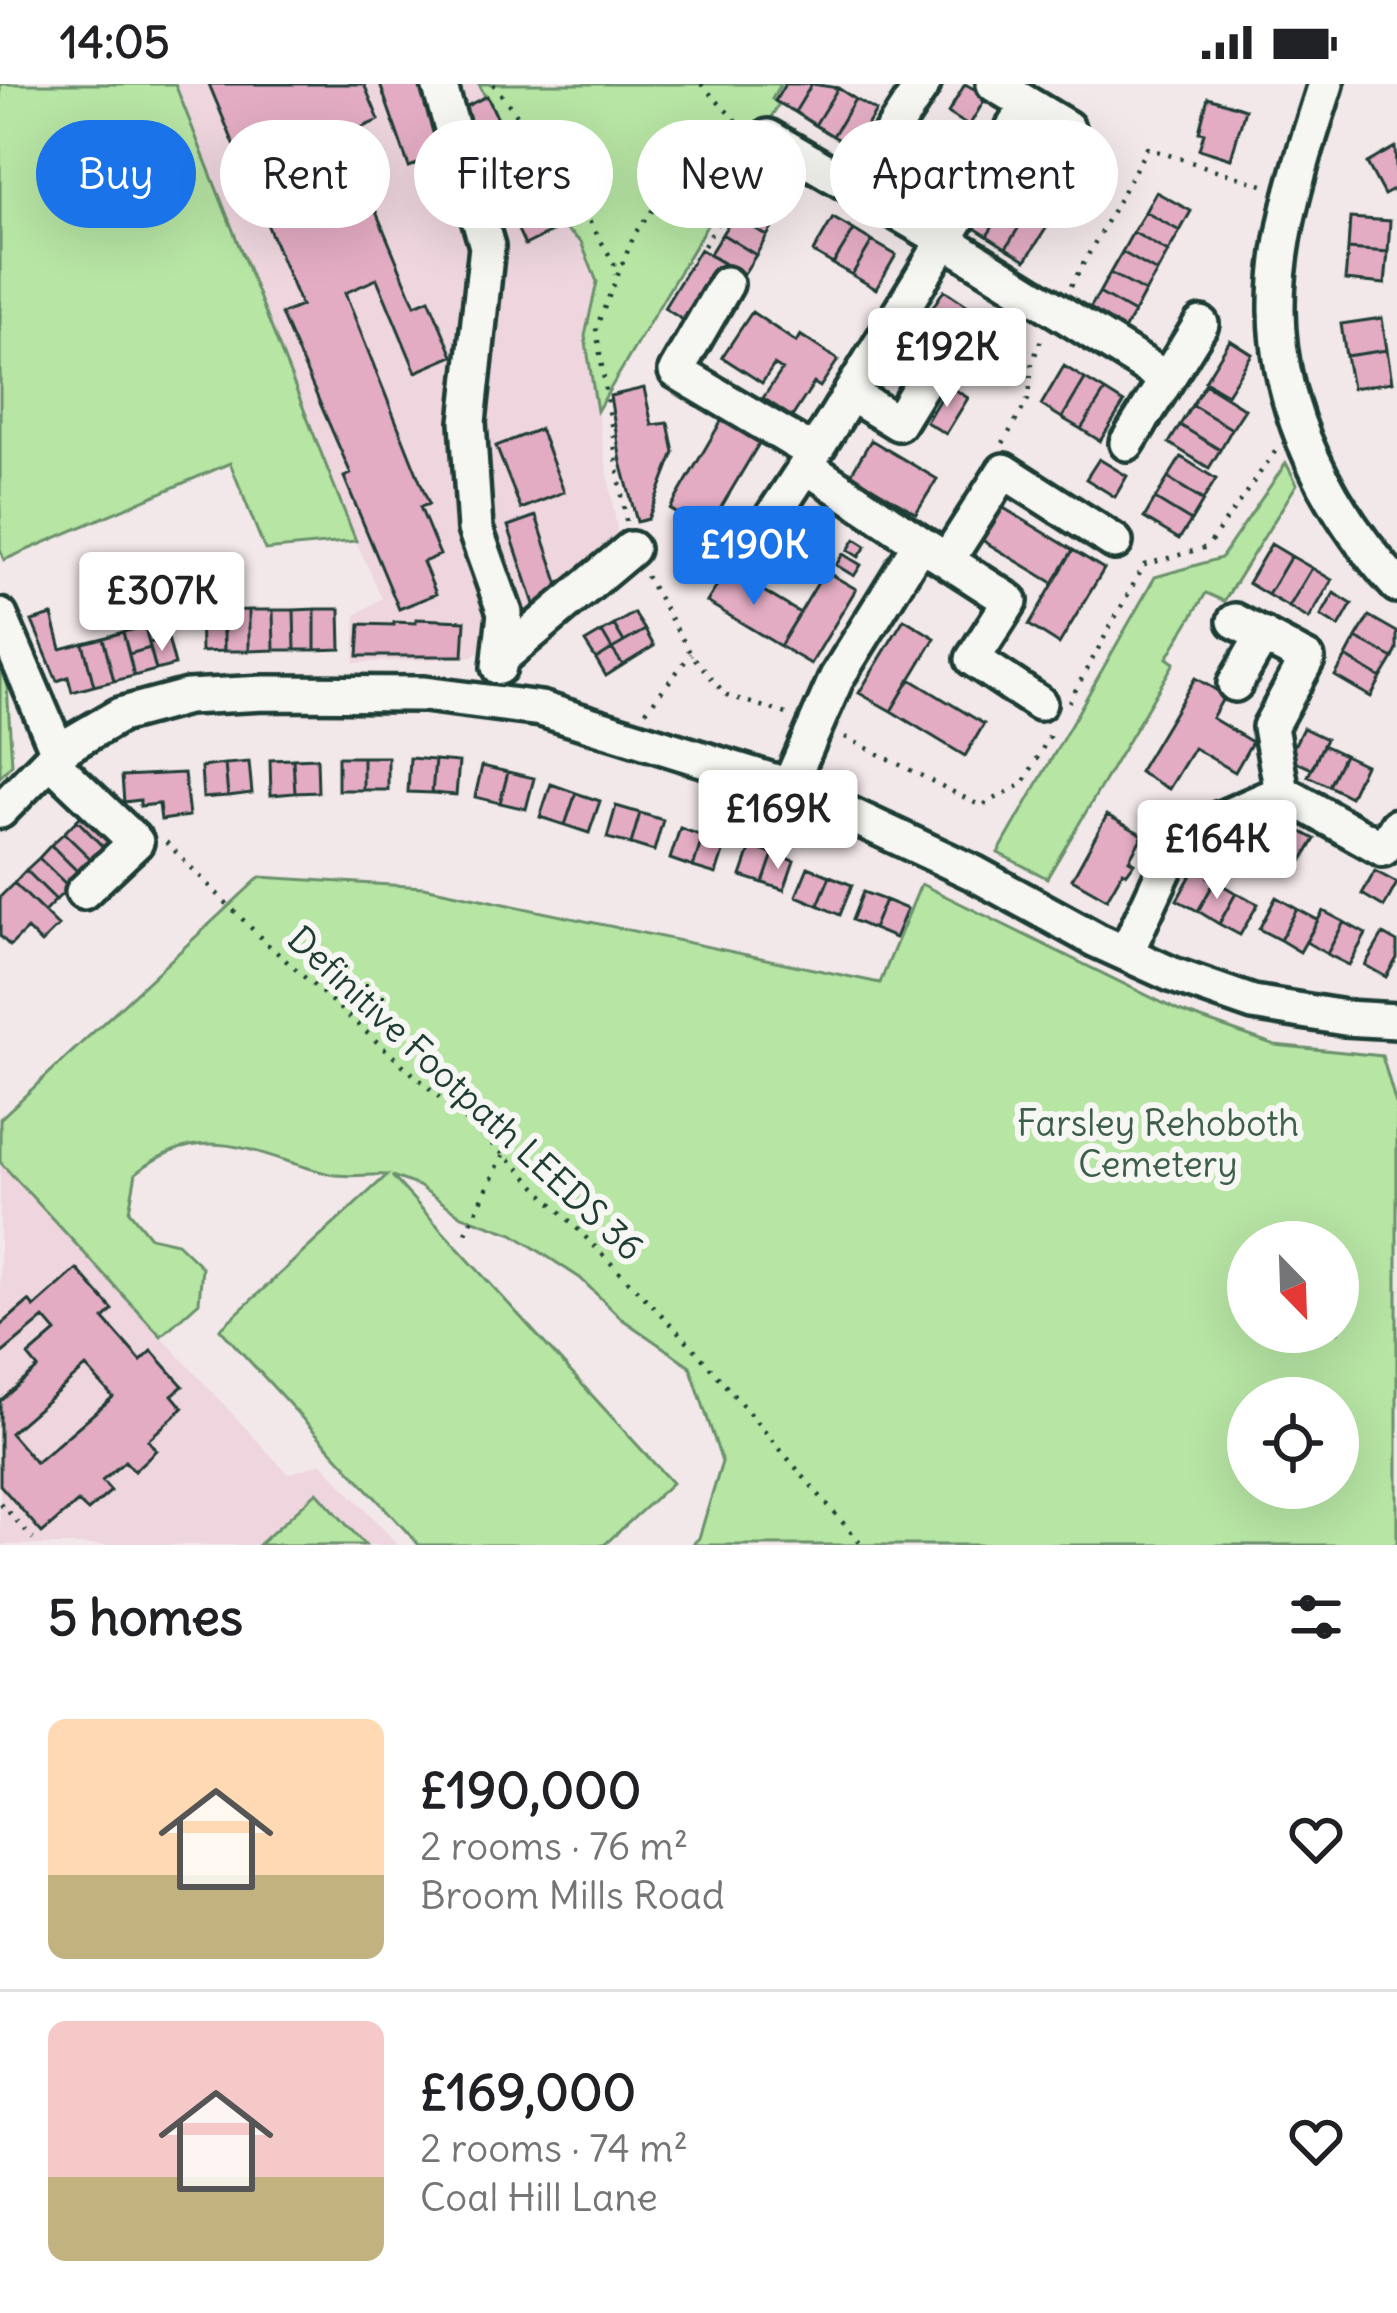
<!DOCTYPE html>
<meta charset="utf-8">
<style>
:root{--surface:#fff;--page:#f6f6f6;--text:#202124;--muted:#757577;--line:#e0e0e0;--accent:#1a73e8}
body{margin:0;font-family:Delius,sans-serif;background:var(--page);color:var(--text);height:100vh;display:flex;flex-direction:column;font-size:45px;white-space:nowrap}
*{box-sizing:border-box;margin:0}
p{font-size:39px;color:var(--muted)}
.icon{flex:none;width:66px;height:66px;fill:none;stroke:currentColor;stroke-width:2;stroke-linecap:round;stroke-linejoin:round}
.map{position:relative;height:1461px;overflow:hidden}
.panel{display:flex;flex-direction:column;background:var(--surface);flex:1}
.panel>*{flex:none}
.hud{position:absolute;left:36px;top:36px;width:1326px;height:108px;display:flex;gap:24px}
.needle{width:78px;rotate:157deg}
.controls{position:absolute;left:1227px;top:1137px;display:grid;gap:24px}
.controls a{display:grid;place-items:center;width:132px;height:132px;border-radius:50%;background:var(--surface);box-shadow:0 12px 48px #0002;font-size:60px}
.price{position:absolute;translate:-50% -102px;padding:0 27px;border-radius:12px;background:#fff;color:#222;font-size:39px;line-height:78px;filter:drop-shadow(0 3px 6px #0008)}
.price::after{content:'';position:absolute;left:50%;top:72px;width:36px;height:27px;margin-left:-18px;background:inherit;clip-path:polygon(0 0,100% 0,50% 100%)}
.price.active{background:var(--accent);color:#fff}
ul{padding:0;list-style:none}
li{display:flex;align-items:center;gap:36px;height:300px;padding:0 48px}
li+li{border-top:3px solid var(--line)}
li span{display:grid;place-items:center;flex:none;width:336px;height:240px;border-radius:18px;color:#555}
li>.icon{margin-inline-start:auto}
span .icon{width:144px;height:144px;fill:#fffc;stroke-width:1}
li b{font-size:51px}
h2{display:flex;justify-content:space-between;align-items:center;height:144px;padding:0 48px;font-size:51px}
.tag{padding:0 42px;border-radius:54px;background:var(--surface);box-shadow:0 12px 48px #0002;font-size:42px;line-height:108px}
.tag.active{background:var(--accent);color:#fff}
.status{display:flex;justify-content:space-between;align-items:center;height:84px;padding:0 60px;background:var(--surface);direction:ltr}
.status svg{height:33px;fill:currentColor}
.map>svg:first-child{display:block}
.built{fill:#eed5de}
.green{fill:#b7e5a4;stroke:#6b916c;stroke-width:3;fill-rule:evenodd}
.building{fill:#e3acc3;stroke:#1f3d34;stroke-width:3;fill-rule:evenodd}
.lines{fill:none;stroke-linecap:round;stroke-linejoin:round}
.minor-casing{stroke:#1f3d34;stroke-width:42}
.path{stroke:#1f3d34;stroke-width:4.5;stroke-dasharray:3 9;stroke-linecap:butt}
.minor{stroke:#f6f6f2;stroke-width:33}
.labels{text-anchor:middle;stroke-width:12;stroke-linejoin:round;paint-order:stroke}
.street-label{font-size:36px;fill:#1f3d34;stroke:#f6f6f2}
.park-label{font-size:36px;fill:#3d5f4a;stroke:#f6f6f2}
</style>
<div class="status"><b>14:05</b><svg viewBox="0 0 49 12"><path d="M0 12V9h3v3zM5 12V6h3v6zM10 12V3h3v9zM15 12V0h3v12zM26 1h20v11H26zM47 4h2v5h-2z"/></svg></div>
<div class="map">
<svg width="1397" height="1461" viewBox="0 0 1397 1461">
<rect width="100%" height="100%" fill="#f2e7e9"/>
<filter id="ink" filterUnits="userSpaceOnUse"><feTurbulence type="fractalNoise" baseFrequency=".00833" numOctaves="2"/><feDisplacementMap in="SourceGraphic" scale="24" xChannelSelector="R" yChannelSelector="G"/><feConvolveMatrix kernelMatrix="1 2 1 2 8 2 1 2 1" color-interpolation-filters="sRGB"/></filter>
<g filter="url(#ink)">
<path class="built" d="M175,0h304l60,123 42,35 16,41 -12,53 34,206 -54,47 -93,68 -118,6 2,-48 26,-17 -26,-57z
M0,1078l288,312 34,-11 76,82h-398z"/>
<path class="green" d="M0,0h175l181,457 -91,9 -35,-87 -226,97 -4,-11z
M479,0h302l-9,15 7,5 -182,307 -12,-75 12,-54 -16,-40 -42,-35z
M1286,379l11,21 -73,117 -18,-8 -39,65 7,5 -127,215 -49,-25 157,-276 66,-19z
M0,582l7,20 5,78 -12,13z
M260,793l164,10 456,96 41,-99 258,127 96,34 107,11 15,51v438h-705l7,-7 23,-76 -32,-96 -68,-47 -42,-41 -67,-44 -51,-18 -43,-30 -27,-10 280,307 -68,62h-185l-199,-216 167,-154c-18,-1 -39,3 -57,-1 -73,-18 -125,-57 -194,-1l-7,38 21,26 27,6 25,24 -3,35 -38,34 -161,-174v-43zM1248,1158h90v90h-90zM1338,1314v90h-90v-90z
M317,1408l48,53h-106z"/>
<path class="building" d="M209,0h155l15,36 -35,15 71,170 14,-6 24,57 -37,16 -39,-93 -32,14 84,211 -9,3 20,48 -17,7 13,32 -37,15 -55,-132 7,-3 -70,-160 20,-8z
M380,0h44l24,69 -39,14z
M785,0h27l-17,28 -20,-11z
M812,0l26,4 -23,37 -20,-13z
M965,0l22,12 -18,30 -21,-13z
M838,4l17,11 -22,37 -18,-11z
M487,12l64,136 -26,13 -64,-136z
M1208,13l37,12 -14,50 -32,-10 5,-16 -5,-1z
M855,15l21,12 -23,37 -20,-12z
M1051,53l22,13 -20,34 -22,-14z
M908,60l17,11 -19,32 -18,-11z
M1395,63l2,41 -13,7 -17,-32z
M925,71l23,14 -19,31 -23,-13z
M948,85l21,12 -19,32 -21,-13z
M760,89l34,21 -14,22 -34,-21z
M986,105l22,14 -21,33 -22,-14z
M1156,108l35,19 -11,20 -35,-19z
M746,111l34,21 -13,20 -33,-21z
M1008,119l19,11 -21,34 -19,-12z
M1145,128l35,19 -12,21 -35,-20z
M1027,130l20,13 -21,33 -20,-12z
M734,131l33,21 -11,19 -34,-21z
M833,134l21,12 -21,34 -20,-12z
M1350,134l40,3 -2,31 -40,-3z
M854,146l18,11 -20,34 -19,-11z
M1133,148l35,20 -11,20 -35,-20z
M722,150l34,21 -13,20 -34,-20z
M872,157l24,14 -20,34 -24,-14z
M700,165l23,14 -37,59 -22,-14z
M1348,165l40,3 -3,32 -40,-4z
M1122,168l35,20 -12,20 -35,-19z
M1110,189l35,19 -11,21 -35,-20z
M944,206l21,14 -20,31 -22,-13z
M1099,209l35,20 -12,20 -35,-20z
M965,220l20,12 -20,32 -20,-13z
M752,228l44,30 4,-7 38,25 -18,27 -6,-4 -22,34 -29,-19 19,-28 -8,-5 -12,18 -40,-26z
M985,232l23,15 -21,31 -22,-14z
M1382,234l5,32 -41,6 -5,-32z
M1230,256l22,14 -25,40 -22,-13z
M1387,266l5,32 -40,6 -6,-32z
M1064,282l21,13 -23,39 -21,-13z
M1085,295l20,12 -24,38 -19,-11z
M1205,300l40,25 -13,20 -40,-24z
M948,301l20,13 -22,36 -20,-12z
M644,304l8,37 16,-2 6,29 -26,67 -11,3 -16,-60 -11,-66z
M1105,307l19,12 -24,38 -19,-12z
M1192,321l40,24 -12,21 -40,-25z
M723,334l38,22 -54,91 -37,-22z
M1180,341l40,25 -11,18 -40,-25z
M540,345l24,63 -43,17 -25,-63z
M871,356l66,39 -21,34 -65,-39z
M1181,373l35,22 -13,21 -35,-22z
M1099,375l28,17 -12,21 -29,-18z
M1168,394l35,23 -12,20 -36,-22z
M1155,415l36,22 -12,18 -35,-21z
M1002,423l71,43 -20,33 -71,-43z
M536,432l26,78 -28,10 -26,-78z
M855,455l11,7 -7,11 -11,-7z
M1271,460l20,12 -23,39 -20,-12z
M1073,466l31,19 -45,75 -30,-19z
M843,470l18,11 -7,11 -18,-11z
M1291,472l21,12 -23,39 -21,-12z
M713,478l11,6 -9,16 -11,-7z
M1312,484l20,12 -23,39 -20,-12z
M727,485l73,44 -20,33 -73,-44z
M825,487l31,18 -45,75 -31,-18z
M1334,509l18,11 -13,23 -18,-11z
M221,515l3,52 -23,1 -1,-52z
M315,525h25l1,40 -26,1z
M315,525v41h-20l-1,-40z
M249,526h24l1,40 -25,1z
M249,526v41h-25v-40z
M273,526h21l1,40h-21z
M634,529l11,17 -21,12 -10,-17z
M52,531l9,34 22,-6 11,43 -22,6 -4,-15 -11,4 -25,-60z
M1369,532l28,16v18l-4,8 -37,-20z
M416,535l49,2 -2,35h-105l2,-32 34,1v-3l22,1z
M904,535l31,19 -44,73 -32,-18z
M614,541l10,17 -12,7 -10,-17z
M145,543l5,21 -21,6 -6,-22z
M645,546l9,16 -31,19 -11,-16z
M123,548l11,44 -20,5 -11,-43z
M602,548l10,17 -16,10 -11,-17z
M103,554l11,43 -20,5 -11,-43z
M168,554l7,27 -19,5 -7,-27z
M1356,554l37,20 -12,20 -35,-21z
M150,564l6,22 -22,6 -5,-22z
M612,565l11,16 -17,11 -10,-17z
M1346,573l35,21 -10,19 -36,-21z
M1195,594l30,17 -13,23 40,24 -17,30 -41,-24 -25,41 -30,-17z
M910,595l74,45 -19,32 -74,-45z
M1303,644l23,11 -14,30 -24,-11z
M1323,661l21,10 -15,31 -21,-10z
M1344,671l21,10 -15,32 -21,-11z
M338,673h25v33h-25z
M363,673h25v33h-25z
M317,674l1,34 -23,1 -2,-34z
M410,674l25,2 -3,33 -24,-1z
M293,675l2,34 -24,2 -1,-35z
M435,676l24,2 -3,33 -24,-2z
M249,678l3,31 -24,3 -3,-32z
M225,680l3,32 -25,2 -2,-31z
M482,682l26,6 -8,31 -25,-6z
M508,688l26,6 -8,31 -26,-6z
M184,689l5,43 -28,4 -2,-16 -19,2v-6l-16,2 -2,-26z
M551,700l25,9 -11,32 -25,-8z
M576,709l24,8 -11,32 -24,-8z
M616,722l24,7 -9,31 -24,-6z
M89,724l30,29 -13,13 -29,-30z
M640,729l23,7 -9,31 -23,-7z
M1107,731l36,20 -14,25 5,3 -4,6 -3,4 -4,-2 -16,28 -35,-20z
M77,736l29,30 -12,12 -30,-29z
M1292,743l23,12 -18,31 -22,-12z
M680,744l23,8 -10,31 -23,-8z
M64,749l30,29 -13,13 -30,-30z
M1254,750l23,13 -13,22 -22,-13z
M703,752l23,7 -10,31 -23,-7z
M51,761l30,30 -12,12 -30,-29z
M751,763l22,7 -10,29 -22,-7z
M773,770l21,7 -10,29 -21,-7z
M39,774l30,29 -13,13 -30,-30z
M1200,775l14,8 -6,10 7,4 -17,30 -21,-11z
M808,783l22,9 -12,29 -22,-9z
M26,786l30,30 -12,12 -30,-29z
M1375,787l22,12 -13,24 -22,-13z
M830,792l22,9 -12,30 -22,-10z
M1215,797l21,12 -17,31 -21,-13z
M14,799l44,43 -17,17 -14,-14 -17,17 -10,-10v-39z
M863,808l22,8 -12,29 -21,-9z
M1236,809l22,11 -18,31 -21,-11z
M1276,813l21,12 -17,31 -21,-11z
M885,816l22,9 -12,29 -22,-9z
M1297,825l21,11 -18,32 -20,-12z
M1323,827l21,11 -17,32 -21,-12z
M1344,838l22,12 -17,31 -22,-11z
M1383,850l14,8v16l-11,19 -21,-12z
M77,1185l36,41 -9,9 37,42 11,-10 31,35 -11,9 11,13 -35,32 8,10 -22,21 -9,-10 -23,20 9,10 -23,20 -10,-9 -36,31 -42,-48v-84l38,-33 -10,-12 28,-24 -12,-14 -44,37v-29l29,-25 5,6zM86,1283l27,30 -77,66 -26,-30z"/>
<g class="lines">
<defs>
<path id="minor" d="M439,0l48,162 -19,176 7,107 30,84 -5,46
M994,0l73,44
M1326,0c-23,72 -50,149 -49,226 1,104 52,200 120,275
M768,53l178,104 221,138 34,-55
M856,103l67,-103
M726,200l-50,87 138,82
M851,310l47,29 30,-49
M1127,359l40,-64
M806,382l-39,59 47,28
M920,459l90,58 -37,58 66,44
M947,476l57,-89 111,71
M0,532l58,136
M1235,537l72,38 -37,68 12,65
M499,583l1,-8 131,-110
M1235,600l28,-49
M50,676l86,82 -53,50
M789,702l48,-109 83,-134 -114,-77 211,-344
M0,727l58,-59 14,-9 48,-28 67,-18 78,-4 159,1 117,15 248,77 185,87 122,67 77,35 80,28 92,15 52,3
M1126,869l42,-91 18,-28 96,-42 101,57 14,-23"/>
</defs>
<use href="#minor" class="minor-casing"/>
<path class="path" d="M493,0l63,81 58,98 1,12
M701,0l37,39
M704,162l48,-81
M1071,202l76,-138 119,38
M1003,359l26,-45 3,-35 10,-26
M626,437l-30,-193 39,-95 40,-52 30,-26 32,-13
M646,492l45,78 35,41 64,20
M1069,618l75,-137 63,-18 70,-98
M646,627l45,-57
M845,653l136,69 42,-22 28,-51
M166,758l99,100 249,222 175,179 173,202
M466,1149l37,-78
M0,1419l33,36"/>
<use href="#minor" class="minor"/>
</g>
</g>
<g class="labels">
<g class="street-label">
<text transform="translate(466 1009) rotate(43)" y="13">Definitive Footpath LEEDS 36</text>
</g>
<g class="park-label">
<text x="1158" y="1052">Farsley Rehoboth<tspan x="1158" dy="41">Cemetery</tspan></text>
</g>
</g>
</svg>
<div class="controls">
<a><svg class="needle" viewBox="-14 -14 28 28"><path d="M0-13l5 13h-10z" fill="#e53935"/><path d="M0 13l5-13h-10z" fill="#757577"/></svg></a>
<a><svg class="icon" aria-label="locate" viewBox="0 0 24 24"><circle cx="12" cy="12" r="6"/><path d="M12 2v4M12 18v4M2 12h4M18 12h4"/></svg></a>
</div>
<b class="price" style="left:947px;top:326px">£192K</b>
<b class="price active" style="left:754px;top:524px">£190K</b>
<b class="price" style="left:162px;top:570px">£307K</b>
<b class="price" style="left:778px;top:788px">£169K</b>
<b class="price" style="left:1217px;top:818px">£164K</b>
<div class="hud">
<a class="tag active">Buy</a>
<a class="tag">Rent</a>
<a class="tag">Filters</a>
<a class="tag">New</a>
<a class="tag">Apartment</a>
</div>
</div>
<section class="panel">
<h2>5 homes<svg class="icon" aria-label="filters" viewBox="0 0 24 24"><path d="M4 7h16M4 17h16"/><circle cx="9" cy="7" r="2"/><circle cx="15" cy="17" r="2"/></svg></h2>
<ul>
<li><span style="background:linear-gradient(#ffd9b3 65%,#c2b280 0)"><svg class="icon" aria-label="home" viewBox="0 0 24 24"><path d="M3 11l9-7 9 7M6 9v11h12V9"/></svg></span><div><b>£190,000</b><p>2 rooms · 76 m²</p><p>Broom Mills Road</p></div><svg class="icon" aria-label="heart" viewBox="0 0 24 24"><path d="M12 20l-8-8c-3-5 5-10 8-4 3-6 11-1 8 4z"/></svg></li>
<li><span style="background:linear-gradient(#f6c9c9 65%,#c2b280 0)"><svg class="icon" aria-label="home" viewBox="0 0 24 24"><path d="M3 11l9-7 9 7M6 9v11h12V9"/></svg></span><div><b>£169,000</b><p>2 rooms · 74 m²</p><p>Coal Hill Lane</p></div><svg class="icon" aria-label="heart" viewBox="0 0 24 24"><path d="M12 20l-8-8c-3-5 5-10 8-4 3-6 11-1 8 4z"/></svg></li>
</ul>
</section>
